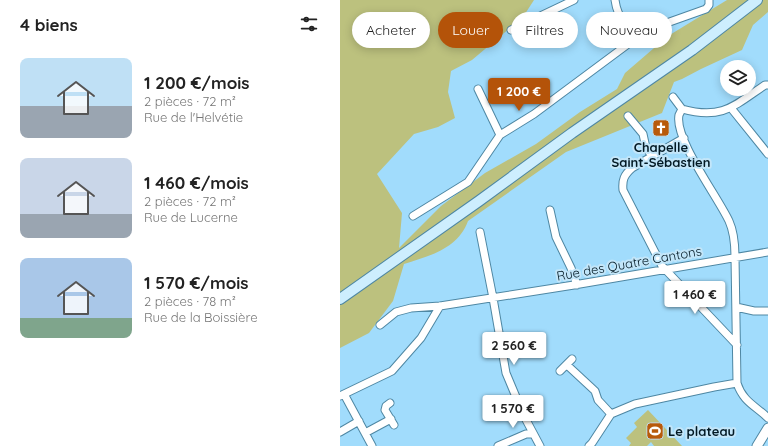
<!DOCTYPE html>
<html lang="fr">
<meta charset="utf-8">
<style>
:root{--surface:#fff;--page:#f6f6f6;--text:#222;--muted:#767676;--accent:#b45309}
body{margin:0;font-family:Quicksand,sans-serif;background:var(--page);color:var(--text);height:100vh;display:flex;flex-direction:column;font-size:15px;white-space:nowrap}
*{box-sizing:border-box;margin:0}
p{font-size:13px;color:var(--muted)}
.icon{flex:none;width:22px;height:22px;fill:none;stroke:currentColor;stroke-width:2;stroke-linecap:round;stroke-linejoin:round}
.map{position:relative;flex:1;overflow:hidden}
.sheet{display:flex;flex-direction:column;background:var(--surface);width:340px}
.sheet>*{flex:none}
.banner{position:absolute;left:12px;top:12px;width:356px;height:36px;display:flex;gap:8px}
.controls{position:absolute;left:380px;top:60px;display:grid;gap:8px}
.controls a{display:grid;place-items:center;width:36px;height:36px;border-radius:50%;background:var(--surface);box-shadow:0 2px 10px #0003;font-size:20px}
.price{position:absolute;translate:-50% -34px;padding:0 9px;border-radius:4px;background:#fff;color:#222;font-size:13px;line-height:26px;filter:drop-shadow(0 1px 2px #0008)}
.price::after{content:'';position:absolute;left:50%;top:24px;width:12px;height:9px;margin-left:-6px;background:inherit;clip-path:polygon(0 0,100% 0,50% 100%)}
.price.selected{background:var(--accent);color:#fff}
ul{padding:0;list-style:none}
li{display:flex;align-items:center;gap:12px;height:100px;padding:0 20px}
li span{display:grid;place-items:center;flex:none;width:112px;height:80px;border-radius:8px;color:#555}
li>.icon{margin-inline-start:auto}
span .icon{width:48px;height:48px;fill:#fffc;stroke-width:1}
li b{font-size:17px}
h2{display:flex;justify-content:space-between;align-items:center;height:48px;padding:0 20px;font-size:17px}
.chip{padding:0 14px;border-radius:18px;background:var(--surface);box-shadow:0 2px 10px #0003;font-size:14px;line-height:36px}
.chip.selected{background:var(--accent);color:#fff}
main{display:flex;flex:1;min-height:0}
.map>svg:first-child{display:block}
.green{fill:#bcc17e}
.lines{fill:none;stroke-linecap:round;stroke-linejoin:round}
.minor-casing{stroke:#4e87a3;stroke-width:9}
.tertiary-casing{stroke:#4e87a3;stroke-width:11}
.secondary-casing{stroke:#4e87a3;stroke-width:12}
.minor{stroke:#fff;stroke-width:7}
.tertiary{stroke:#fff;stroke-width:9}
.secondary{stroke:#cdeefe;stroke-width:10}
.labels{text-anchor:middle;stroke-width:4;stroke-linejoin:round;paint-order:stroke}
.poi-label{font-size:13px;font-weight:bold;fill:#021924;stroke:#c3e6f9}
.street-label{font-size:13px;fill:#021924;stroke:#c3e6f9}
</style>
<main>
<section class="sheet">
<h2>4 biens<svg class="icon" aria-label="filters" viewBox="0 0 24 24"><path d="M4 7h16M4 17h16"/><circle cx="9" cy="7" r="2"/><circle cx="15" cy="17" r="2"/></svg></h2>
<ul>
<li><span style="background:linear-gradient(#bfe0f5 60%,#9aa5b1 0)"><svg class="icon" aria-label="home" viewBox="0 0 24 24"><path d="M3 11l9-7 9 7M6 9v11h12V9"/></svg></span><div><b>1 200 €/mois</b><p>2 pièces · 72 m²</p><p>Rue de l'Helvétie</p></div></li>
<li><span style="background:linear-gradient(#c9d6e8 70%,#9aa5b1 0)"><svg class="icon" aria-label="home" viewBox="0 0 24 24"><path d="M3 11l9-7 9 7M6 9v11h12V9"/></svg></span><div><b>1 460 €/mois</b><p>2 pièces · 72 m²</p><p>Rue de Lucerne</p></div></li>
<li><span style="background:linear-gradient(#a9c7e8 75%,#7fa58c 0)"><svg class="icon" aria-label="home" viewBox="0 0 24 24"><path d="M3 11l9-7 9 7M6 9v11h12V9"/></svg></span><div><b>1 570 €/mois</b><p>2 pièces · 78 m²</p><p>Rue de la Boissière</p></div></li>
</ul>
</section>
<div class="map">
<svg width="428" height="446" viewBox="0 0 428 446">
<rect width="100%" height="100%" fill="#a1dcfc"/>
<path class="green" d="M0,0h194l-11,17 -51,43 -21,11 -3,21 7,26 -17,9 -24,7 -37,40 25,39 -3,35 42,-42 44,-33 51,-29 44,-32 37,-23 8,-16 43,-37 59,-36h41v12l-15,13 -11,25 -41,19 -19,10 -8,3 -12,31 -96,39 -98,69c-10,28 -39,35 -64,43l-11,37 -24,32 -29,15z
M308,410l34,36h-28l-3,-4 -4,4h-18l2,-3 -5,-5 11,-11 -3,-4z"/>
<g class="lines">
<defs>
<path id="minor" d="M275,0c3,22 12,25 32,30
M171,30l63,-30
M138,89l22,46
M333,97l9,12c-1,2 -2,4 -3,6 -5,24 39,82 50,106 5,11 6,24 6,36l2,126c6,19 19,23 31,35
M391,108l37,46
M342,109c40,11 52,-3 83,-24h3
M288,116l15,18 3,14 6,8
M344,138l-52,30c-8,7 -10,12 -9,22l39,76 75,79
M210,210l6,27 15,31 6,17
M73,216l55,-34 32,-47 34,-21 113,-84 59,-21 3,-4v-5
M140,232l13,66 13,75 18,43 16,30
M396,307l18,4h14
M40,325l16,-13 15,-4 29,-2 134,-21 194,-33
M227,365l28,26 3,9 13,14
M220,371l12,-12
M4,394l28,52
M0,396l52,-25 29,-33 19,-32
M50,403l-4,3 -1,4 9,15
M0,432l19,-11
M25,433l26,-14
M158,446l28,-12h7
M249,446l3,-3 19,-29 24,-10 79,-17 23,-4"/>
<path id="tertiary" d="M417,446l11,-18"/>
<path id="secondary" d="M0,299l139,-98 93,-68 120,-83 65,-50"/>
</defs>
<use href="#minor" class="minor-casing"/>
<use href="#tertiary" class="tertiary-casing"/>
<use href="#secondary" class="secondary-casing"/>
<use href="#minor" class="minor"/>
<use href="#tertiary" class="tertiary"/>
<use href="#secondary" class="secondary"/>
</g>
<defs>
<symbol id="church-square" viewBox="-11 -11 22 22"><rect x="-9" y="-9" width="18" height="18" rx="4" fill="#b85a0a" stroke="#c3e6f9"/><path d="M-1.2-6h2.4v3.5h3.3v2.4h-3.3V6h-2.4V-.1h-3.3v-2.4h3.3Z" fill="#fff"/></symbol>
<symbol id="stadium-square" viewBox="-11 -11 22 22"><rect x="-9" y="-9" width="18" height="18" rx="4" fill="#b85a0a" stroke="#c3e6f9"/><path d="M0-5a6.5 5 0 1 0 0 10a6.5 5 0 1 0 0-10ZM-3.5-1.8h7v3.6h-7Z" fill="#fff"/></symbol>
</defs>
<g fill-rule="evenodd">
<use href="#church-square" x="311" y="118" width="20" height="20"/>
<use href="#stadium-square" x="305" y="421" width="20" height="20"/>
</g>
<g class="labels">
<g class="poi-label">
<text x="321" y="152">Chapelle<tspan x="321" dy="15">Saint-Sébastien</tspan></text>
<text x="328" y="436" text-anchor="start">Le plateau</text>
</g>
<g class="street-label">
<text transform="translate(289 263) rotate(-10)" y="5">Rue des Quatre Cantons</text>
</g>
</g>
</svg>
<div class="controls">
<a><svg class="icon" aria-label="layers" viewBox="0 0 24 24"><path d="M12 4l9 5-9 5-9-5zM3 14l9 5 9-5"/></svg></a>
</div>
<b class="price selected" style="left:179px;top:112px">1 200 €</b>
<b class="price" style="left:355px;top:315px">1 460 €</b>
<b class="price" style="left:174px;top:366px">2 560 €</b>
<b class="price" style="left:173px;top:429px">1 570 €</b>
<div class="banner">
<a class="chip">Acheter</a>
<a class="chip selected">Louer</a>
<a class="chip">Filtres</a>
<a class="chip">Nouveau</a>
</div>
</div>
</main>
